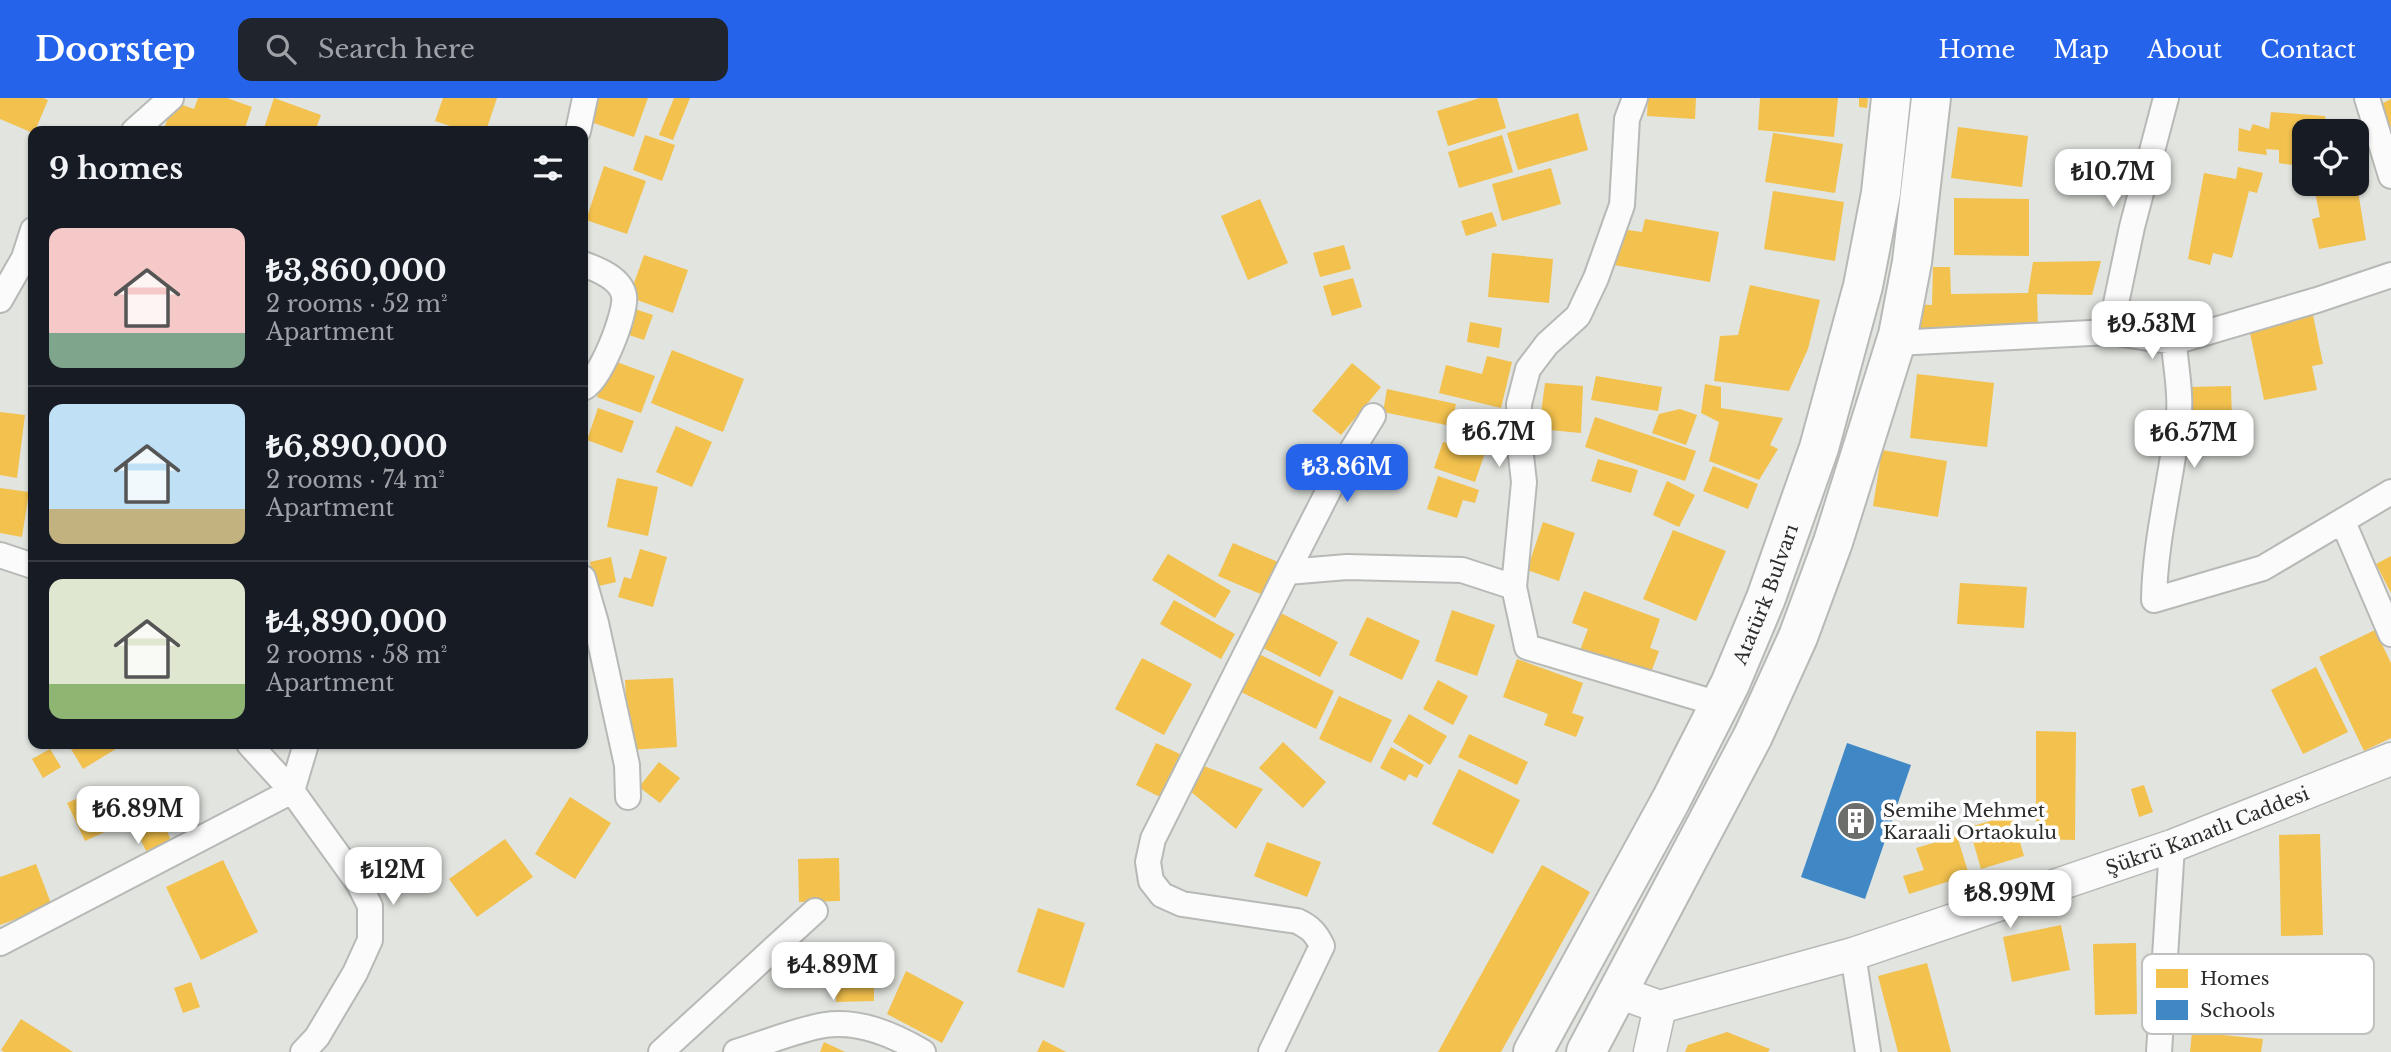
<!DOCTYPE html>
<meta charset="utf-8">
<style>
:root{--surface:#171b24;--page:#20242c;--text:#f1f3f6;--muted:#9ea1a6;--line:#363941;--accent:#2563eb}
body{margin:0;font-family:"Libre Baskerville",serif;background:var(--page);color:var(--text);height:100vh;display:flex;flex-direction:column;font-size:26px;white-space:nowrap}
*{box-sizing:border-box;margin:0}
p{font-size:23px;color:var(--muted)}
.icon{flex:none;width:38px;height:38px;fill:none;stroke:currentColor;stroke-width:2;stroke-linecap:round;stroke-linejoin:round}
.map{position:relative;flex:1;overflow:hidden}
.details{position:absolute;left:28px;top:28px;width:560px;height:623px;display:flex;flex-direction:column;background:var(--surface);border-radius:14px;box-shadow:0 2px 5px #0004}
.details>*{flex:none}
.fabs{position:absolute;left:2292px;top:21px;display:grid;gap:14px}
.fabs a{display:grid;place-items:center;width:77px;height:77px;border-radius:14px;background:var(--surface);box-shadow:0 2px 5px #0004;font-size:35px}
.price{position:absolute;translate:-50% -60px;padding:0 16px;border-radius:14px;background:#fff;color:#222;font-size:23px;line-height:46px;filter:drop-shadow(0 2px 4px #0008)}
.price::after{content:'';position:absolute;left:50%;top:42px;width:21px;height:16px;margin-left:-10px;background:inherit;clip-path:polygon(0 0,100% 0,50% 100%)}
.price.on{background:var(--accent);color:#fff}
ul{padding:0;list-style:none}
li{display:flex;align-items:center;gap:21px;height:175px;padding:0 21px}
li+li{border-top:2px solid var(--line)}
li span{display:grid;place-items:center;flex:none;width:196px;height:140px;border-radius:14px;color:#555}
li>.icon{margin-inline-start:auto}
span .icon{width:84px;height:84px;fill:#fffc;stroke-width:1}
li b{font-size:30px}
h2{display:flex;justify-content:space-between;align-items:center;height:84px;padding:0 21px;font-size:30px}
header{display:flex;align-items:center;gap:42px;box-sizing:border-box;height:98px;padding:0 35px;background:var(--accent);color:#fff}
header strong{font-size:33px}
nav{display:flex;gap:38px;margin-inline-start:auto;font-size:24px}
.search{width:490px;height:63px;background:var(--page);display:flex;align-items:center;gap:18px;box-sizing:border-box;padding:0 24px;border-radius:14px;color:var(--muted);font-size:26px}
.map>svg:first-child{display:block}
.homes{fill:#f2c14e}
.schools{fill:#3f88c5}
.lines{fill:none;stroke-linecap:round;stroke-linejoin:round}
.minor-casing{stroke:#b7b9b6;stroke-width:28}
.tertiary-casing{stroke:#b7b9b6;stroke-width:35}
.trunk-casing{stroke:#b7b9b6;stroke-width:42}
.minor{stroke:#fafbfa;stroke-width:24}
.tertiary{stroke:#fafbfa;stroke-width:32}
.trunk{stroke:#fafbfa;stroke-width:38}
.labels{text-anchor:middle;stroke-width:7;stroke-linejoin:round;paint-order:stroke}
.street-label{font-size:19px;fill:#2c2e2b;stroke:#fff}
.poi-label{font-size:19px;fill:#2c2e2b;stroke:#fff;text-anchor:start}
.key{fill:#fff;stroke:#c0c0bf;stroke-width:2}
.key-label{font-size:19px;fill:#2c2e2b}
</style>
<header>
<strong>Doorstep</strong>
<div class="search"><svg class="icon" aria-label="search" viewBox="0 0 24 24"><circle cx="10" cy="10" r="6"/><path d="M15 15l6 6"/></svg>Search here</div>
<nav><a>Home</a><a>Map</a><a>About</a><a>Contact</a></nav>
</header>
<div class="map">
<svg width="2391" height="954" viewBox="0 0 2391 954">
<rect width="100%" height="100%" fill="#e1e4df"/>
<path class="homes" d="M0,0h43l5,2 -13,31 -2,2 -33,-14z
M198,0h29l25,9 -8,24h-81l11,-29 20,7z
M274,0l47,17 -6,16h-52z
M443,0h54l-11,33h-21l-30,-10z
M599,0h49l-14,39 -43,-15z
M674,0h16l-17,42 -14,-5z
M1480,0h17l9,30 -58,18 -11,-35z
M1648,0h48l-1,21 -48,-3z
M1760,0h78l-4,39 -76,-7z
M1859,0h9l-1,10 -8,-1z
M2391,1v29l-12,-23z
M2271,14l54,4 2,15h-22v36l-26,-4v-13l-13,-1 1,6 -29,-4 1,-23 11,3 3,-7 16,5z
M1578,15l10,37 -70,20 -11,-37z
M1958,29l70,9 -6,51 -71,-9z
M1773,35l70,11 -8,49 -70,-11z
M645,37l30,10 -13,36 -29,-11z
M1502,37l11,37 -54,16 -11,-36z
M604,68l42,15 -19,53 -41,-14z
M2238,69l25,6 -6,20 -8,-2 -17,67 -19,-5 -3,12 -22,-6 16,-86 32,6z
M1551,70l10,36 -59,17 -10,-37z
M2357,87l9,55 -47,9 -7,-30 8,-2 -5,-25z
M1773,93l71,11 -9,59 -71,-12z
M1954,100l75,1v57l-75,-1z
M1260,101l28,64 -40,17 -27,-64z
M1492,114l5,14 -31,10 -5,-15z
M1645,121l74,13 -9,50 -96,-17 7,-36 21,3z
M1344,147l7,24 -31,8 -7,-24z
M1492,155l61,6 -4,44 -61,-6z
M644,157l44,15 -15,43 -44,-16z
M2101,163l-9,34 -55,-1 1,34 -124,3 -1,-27 19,1 1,-38h17l1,27 77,-1 5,-31z
M1353,180l9,29 -30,9 -9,-30z
M1750,187l70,15 -12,49 -19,42 -75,-10 6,-45 18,-1z
M629,209l24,8 -9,25 -24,-8z
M2313,217l10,49 -11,2 5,24 -53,10 -15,-72z
M1470,224l32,6 -3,20 -32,-6z
M672,252l72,29 -21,53 -72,-29z
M1487,258l25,6 -11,46 -62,-15 7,-28 36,9z
M611,262l44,16 -14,37 -44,-16z
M1352,265l29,24 -40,48 -29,-24z
M1917,276l77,9 -7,64 -77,-9z
M1596,278l66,11 -4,24 -67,-11z
M1545,285l38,3 -2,47 -42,-4z
M1705,286l16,3v21l62,10 -13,27 8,4 -19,31 -50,-19 10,-39 -18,-9z
M2231,288l1,34 -43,2 -1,-35z
M1387,291l69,15 -5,22 -68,-14z
M598,310l36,13 -12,32 -35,-13z
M1680,311l17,6 -11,30 -34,-12 7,-19z
M0,314l25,3 -8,63 -17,-3z
M1595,319l101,34 -11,30 -100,-34z
M676,328l36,16 -20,45 -36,-15z
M1452,331l37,12 -14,41 -41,-14 9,-26 4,1z
M1882,352l65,11 -9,56 -65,-11z
M1598,361l40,11 -7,23 -40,-12z
M1713,368l45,18 -10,25 -45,-18z
M1438,378l41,14 -4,13 -12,-3 -6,18 -30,-9z
M617,380l41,9 -10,49 -41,-9z
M1667,383l28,14 -16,32 -26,-12z
M0,390l29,4 -7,45 -22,-4z
M1543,424l32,11 -16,48 -32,-11z
M1673,432l53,21 -30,70 -53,-22z
M1233,445l45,19 -15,33 -45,-19z
M640,451l27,8 -14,50 -35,-10 6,-20 7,2z
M1168,456l63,37 -16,27 -63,-38z
M2391,458v37l-15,-29z
M611,459l5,25 -21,5 -5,-25z
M1960,485l67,4 -3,41 -67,-4z
M1584,493l76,28 -10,29 9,3 -10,27 -70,-25 9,-24 -16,-6z
M1174,502l61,34 -14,25 -61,-35z
M1275,512l63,32 -18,35 -63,-32z
M1452,512l43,15 -18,51 -42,-15z
M1367,519l53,24 -18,39 -53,-25z
M2375,532l16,33v75l-27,13 -45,-94z
M1253,553l81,40 -18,38 -81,-40z
M1142,560l50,26 -28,51 -49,-26z
M1517,561l66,24 -11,30 12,4 -8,20 -32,-12 4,-11 -45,-17z
M2316,569l32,65 -45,22 -32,-64z
M673,580l4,69 -48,3 -4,-70z
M1438,582l30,16 -15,29 -30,-16z
M1339,598l53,24 -21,43 -52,-24z
M1409,616l38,22 -17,29 -37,-23z
M2036,633l40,1 -1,108 -39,-1z
M1469,636l59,28 -11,23 -59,-28z
M1283,644l43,40 -23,26 -44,-40z
M1156,645l24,11 -20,43 -24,-12z
M68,646h56l-41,25z
M1391,649l33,18 -7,13 -8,-4 -4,7 -25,-13z
M50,651l11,18 -18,11 -11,-19z
M659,664l21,16 -20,25 -21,-16z
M1204,668l59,23 -27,40 -46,-38z
M1459,671l61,31 -27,54 -61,-30z
M2144,687l9,27 -14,5 -8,-28z
M105,688l17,38 -37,17 -18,-38z
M570,699l41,26 -36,56 -40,-25z
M2012,717l12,41 -43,13 -12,-42z
M160,718l11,24 -25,11 -11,-24z
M2320,736l3,101 -42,1 -2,-101z
M1957,738l12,39 -60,19 -6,-18 21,-6 -8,-22z
M505,741l28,38 -56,40 -28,-38z
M1267,744l54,20 -14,35 -53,-21z
M839,760l1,43 -41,1 -1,-43z
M223,762l35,72 -57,28 -35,-73z
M36,766l16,42 -52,19v-48z
M1542,767l48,27 -89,160h-63z
M1038,810l47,15 -21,65 -47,-16z
M2061,827l9,45 -58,12 -9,-45z
M2136,845l1,71 -42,1 -2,-71z
M1927,865l24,89h-53l-20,-76z
M906,873l58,31 -22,41 -55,-29z
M874,875v28l-38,1v-28z
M191,884l9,25 -17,6 -9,-25z
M21,921l52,33h-69l-3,-2z
M1727,934l43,17 -2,3h-83l3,-7z
M2192,934l71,7 -2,13h-71z
M1043,942l23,12h-29z
M824,944l21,10h-25z"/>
<path class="schools" d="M1847,645l64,22 -46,134 -64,-22z"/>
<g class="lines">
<defs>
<path id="minor" d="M1635,0l-8,21 -5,86 -26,73 -18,38 -31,28 -19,25 -9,35 1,43 4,35 -10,105 13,60 192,57
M2367,0l24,78
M134,33l37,-33
M578,33l7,-33
M583,166c14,5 38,14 41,32 3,17 -25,87 -41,92
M0,202l24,-42 9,-28
M2110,234l22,-105 34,-129
M2174,244c1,22 7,47 5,70 -6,63 -24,124 -25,188l109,-32 128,-76
M1895,245l215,-11 64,10 143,-42 74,-25
M2343,424l48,112
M0,457l33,11
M1287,474l49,-96 37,-60
M583,480l13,45 31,142 1,32
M0,845l292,-152 -43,-47
M1853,856l15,98
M303,954l14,-15 38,-64 15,-33v-34l-11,-22 -67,-93 14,-47
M661,954l154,-141
M736,954c26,-8 63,-23 89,-27 35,-5 69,10 98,27
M1271,954l51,-106c-6,-13 -12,-19 -25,-25l-115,-17 -20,-9 -11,-14 -3,-19 5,-23 134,-267 60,-5 115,3 52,17
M2159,954l13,-206"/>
<g id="tertiary">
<path id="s1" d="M1618,894l42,15 193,-53 319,-108 219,-87"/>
<path d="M1650,954l10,-45"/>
</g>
<g id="trunk">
<path id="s2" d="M1533,954l138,-252 59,-116 36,-86 53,-150 44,-162 18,-93 10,-95"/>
<path d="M1586,954l167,-316 45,-99 35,-95 65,-207 14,-73 19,-164"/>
</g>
</defs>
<use href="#minor" class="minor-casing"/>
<use href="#tertiary" class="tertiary-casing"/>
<use href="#trunk" class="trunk-casing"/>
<use href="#minor" class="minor"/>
<use href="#tertiary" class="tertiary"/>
<use href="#trunk" class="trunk"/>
</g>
<defs>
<symbol id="building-disc" viewBox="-11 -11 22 22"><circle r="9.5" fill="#6b6e6a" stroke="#fff"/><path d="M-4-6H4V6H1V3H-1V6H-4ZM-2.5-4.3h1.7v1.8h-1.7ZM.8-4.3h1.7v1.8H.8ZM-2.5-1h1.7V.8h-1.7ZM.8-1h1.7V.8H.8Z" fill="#fff"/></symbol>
</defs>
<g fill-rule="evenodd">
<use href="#building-disc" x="1834" y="701" width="44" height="44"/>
</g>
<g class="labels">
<g class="street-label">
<text dy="7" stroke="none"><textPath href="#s2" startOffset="514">Atatürk Bulvarı</textPath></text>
<text dy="7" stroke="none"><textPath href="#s1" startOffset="620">Şükrü Kanatlı Caddesi</textPath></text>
</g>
<g class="poi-label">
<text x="1883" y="719">Semihe Mehmet<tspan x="1883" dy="22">Karaali Ortaokulu</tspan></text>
</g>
</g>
<rect x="2142" y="856" width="232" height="80" rx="10" class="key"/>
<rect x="2156" y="871" width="32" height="19" fill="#f2c14e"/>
<rect x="2156" y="902" width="32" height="20" fill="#3f88c5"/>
<g class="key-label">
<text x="2200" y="887">Homes</text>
<text x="2200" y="919">Schools</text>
</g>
</svg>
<div class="fabs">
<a><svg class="icon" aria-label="locate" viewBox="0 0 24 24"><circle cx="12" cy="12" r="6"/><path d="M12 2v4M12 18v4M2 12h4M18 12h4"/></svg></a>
</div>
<b class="price" style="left:2113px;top:111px">₺10.7M</b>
<b class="price" style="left:2152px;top:263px">₺9.53M</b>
<b class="price" style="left:1499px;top:371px">₺6.7M</b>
<b class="price" style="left:2194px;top:372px">₺6.57M</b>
<b class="price on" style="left:1347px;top:406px">₺3.86M</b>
<b class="price" style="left:138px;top:748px">₺6.89M</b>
<b class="price" style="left:393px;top:809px">₺12M</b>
<b class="price" style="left:2010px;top:832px">₺8.99M</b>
<b class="price" style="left:833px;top:904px">₺4.89M</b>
<section class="details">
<h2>9 homes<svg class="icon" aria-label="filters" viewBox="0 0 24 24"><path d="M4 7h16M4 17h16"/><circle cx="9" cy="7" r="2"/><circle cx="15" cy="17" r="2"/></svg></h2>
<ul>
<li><span style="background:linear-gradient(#f6c9c9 75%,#7fa58c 0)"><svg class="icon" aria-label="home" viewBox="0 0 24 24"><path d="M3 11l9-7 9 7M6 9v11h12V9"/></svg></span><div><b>₺3,860,000</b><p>2 rooms · 52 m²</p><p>Apartment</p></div></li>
<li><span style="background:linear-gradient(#bfe0f5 75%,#c2b280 0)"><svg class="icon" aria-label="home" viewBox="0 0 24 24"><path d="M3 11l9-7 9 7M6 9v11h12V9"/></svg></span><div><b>₺6,890,000</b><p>2 rooms · 74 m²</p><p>Apartment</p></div></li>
<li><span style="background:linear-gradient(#dfe7d0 75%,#8fb573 0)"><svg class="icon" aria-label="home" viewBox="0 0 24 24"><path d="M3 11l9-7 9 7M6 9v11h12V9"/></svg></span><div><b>₺4,890,000</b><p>2 rooms · 58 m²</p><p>Apartment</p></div></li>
</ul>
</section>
</div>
